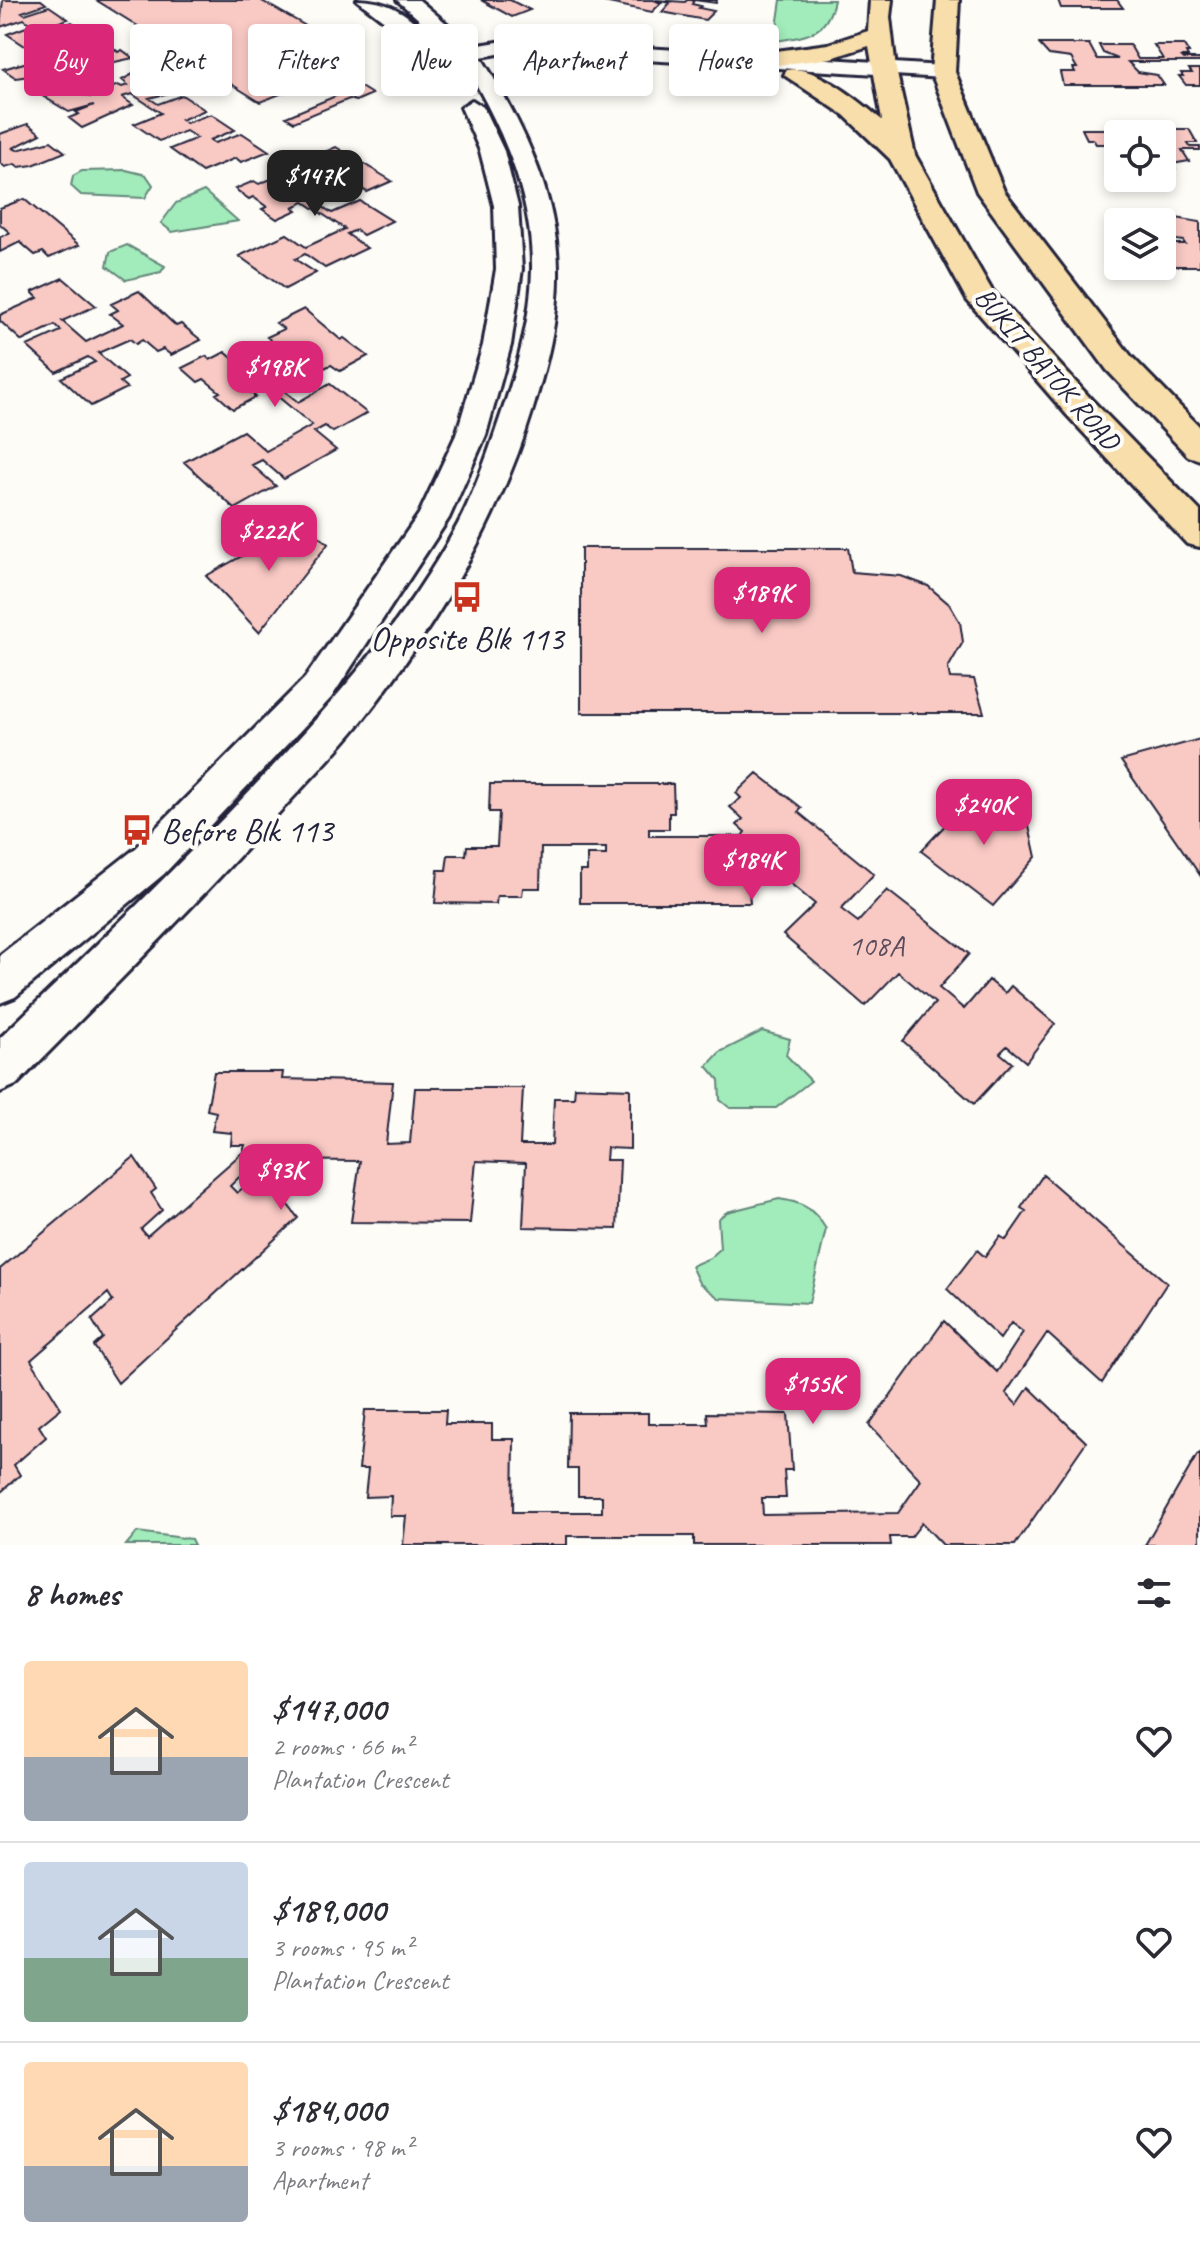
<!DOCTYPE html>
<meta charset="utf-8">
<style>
:root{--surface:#fff;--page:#f2f2f3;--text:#2b2b33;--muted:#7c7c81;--line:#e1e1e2;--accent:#db2777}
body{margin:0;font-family:Caveat,sans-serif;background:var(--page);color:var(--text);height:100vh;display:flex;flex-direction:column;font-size:30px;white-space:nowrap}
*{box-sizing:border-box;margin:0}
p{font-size:26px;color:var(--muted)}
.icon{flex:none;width:44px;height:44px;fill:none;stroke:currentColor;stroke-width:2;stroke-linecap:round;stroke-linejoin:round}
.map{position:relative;height:1545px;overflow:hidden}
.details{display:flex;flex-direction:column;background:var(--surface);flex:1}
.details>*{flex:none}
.hud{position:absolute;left:24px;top:24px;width:1152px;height:72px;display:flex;gap:16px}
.fabs{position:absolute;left:1104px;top:120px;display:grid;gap:16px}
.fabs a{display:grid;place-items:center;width:72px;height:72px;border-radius:8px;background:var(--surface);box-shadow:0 4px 12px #0003;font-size:40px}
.price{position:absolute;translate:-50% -68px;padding:0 18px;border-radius:16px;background:var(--accent);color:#fff;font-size:26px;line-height:52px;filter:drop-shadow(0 2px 4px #0008)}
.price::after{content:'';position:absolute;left:50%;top:48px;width:24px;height:18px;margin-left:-12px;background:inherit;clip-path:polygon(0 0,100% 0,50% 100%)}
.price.active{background:#222;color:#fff}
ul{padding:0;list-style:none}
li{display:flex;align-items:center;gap:24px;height:200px;padding:0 24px}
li+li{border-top:2px solid var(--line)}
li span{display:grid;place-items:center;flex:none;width:224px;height:160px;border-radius:8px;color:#555}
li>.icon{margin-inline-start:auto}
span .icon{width:96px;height:96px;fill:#fffc;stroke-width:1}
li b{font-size:34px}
h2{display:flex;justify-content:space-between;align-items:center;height:96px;padding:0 24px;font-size:34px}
.chip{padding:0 28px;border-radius:8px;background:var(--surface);box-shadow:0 4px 12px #0003;font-size:28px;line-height:72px}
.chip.active{background:var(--accent);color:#fff}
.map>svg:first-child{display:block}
.green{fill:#a2ebba;stroke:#62867a;stroke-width:2}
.building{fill:#f9c9c4;stroke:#22223b;stroke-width:2}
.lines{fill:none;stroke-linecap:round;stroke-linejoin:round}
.minor-casing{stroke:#22223b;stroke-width:6}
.primary-casing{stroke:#22223b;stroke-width:6}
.minor{fill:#fdfcf7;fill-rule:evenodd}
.primary{fill:#f8deab;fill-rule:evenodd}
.labels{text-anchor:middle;stroke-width:8;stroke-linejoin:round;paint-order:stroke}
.far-street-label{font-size:28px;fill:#22223b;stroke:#fdfcf7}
.number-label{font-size:30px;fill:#584c5d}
.poi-label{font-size:34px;fill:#22223b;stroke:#fdfcf7}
</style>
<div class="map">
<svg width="1200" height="1545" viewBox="0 0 1200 1545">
<rect width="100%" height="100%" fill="#fdfcf7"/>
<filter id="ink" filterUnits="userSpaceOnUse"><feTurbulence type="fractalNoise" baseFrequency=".0125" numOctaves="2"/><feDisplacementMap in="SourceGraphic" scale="16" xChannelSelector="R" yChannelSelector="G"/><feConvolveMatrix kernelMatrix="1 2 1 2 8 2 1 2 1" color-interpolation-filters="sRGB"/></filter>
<g filter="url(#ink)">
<path class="green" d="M781,0h53c-7,35 -27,36 -59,41z
M126,170l20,5 7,10 -8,13 -64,-3 -10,-9 2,-10 9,-5z
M204,191l34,30 -66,11 -11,-9 15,-20z
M127,245l38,21 -4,6 -35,8 -19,-14 3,-14z
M762,1031l28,8 -4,16 25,26 -35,27h-46l-10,-8 -1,-20 -12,-14 13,-14z
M779,1199c23,3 35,10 47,30l-17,74 -90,-5 -20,-15 -8,-17 19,-8 10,-9 -2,-30 9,-7z
M137,1532l54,7 3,6h-68z"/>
<path class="building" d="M3,0h38l5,4 -24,8 3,2 24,-8 19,13 -23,8 4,3 23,-8 19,13 -23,8 8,5 25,-11 17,15 4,-2 11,8 -32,7 -6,-4 -7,2 3,3 -32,9 10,7 -5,2 5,4 -25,9 -16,-11 4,-2 -5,-4 22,-7 -33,5 -13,-9 56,-16 10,7 10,-3 -26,-18 -25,9 -21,-14 25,-9 -8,-6 -24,8z
M96,0h164l60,34 29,33 -89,35z
M481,0h29l20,10 -18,7z
M594,0h60l7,3 -9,9z
M656,0l29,2 2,-2h30l-1,3 -22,-3 -2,4 9,2 -2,2 15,3 -9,9 -43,-8 8,-9z
M1058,0h59l6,8h-62z
M1039,44h50l8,15h21l-15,-6 -4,-8h31l8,14h25l-9,-14h30l5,8h-3l2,4h-6l2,2h16v3h-72l10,10 19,3 7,10h-101l-3,-13h15l-2,-4h4l-6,-10 -22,-3z
M146,67l12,8 -4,1 27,14 -32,8 9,6 24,-9 23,15 -24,10 5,3 25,-9 24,16 -25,10 5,3 27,-10 27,18 -28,11 -5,-4 -34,14 -32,-23 27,-11 -11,-7 -27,10 -25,-17 27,-11 -29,-19 -10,3 11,8 -51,23 -13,-10 10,-4 -3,-2 18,-7 -25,7 -25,-15 25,-9 21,9 28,-12 4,2 6,-2 -6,-5z
M1189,69h11v16h-14l-7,-9h4l-2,-3h11z
M359,86l13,8 -16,7 -7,-2 -55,23 -8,-5z
M28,124l13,10 -28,14 4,2 34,-9 14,11 -32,13 -14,2 -4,-3 -10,3 -5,-4v-29z
M1082,129h35l14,2 1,3h-14v13h-10l-2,-3h-10l-3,-5h-6z
M1165,129h24l8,14h-9l2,4h10v3h-18l7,11 -17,3 3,4h-13v-34l-9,-1h14z
M336,147l56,34 -25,11 -8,-5 -6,3 -23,-15 -17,8 11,7 -16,7 24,16 28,-12 32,20 -29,14 -7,-5 -9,4 20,14 -42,20 -20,-14 -10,5 21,14 -31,16 -46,-33 48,-22 19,13 39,-18 -41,-27 -11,5 4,3 -20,9 -15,-10 5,-2 -14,-10 -4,2 -14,-10 19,-8 5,3 12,-5 22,8 14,-6 -6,-5 10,-4 -6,-4 15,-7 -7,-4z
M24,199l55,46 -30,13 -6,-6 -8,3 -15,-13 -20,10v-15l10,-4 -10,-9v-16z
M1176,218l24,4v44h-26l-11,-18h9l-2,-4h15l-2,-3 -21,-3v-16h-22l-1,-3z
M63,278l33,28 -34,15 24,21 37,-18 -13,-10 8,-4 -7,-6 28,-13 37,35 5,-2 20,16 -30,15 -8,-6 -7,3 -14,-12 -6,4 -6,-5 -32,14 29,25 -7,4 7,6 -36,18 -30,-28 34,-16 -7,-5 -32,15 -29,-26 34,-15 -6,-6 -33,16 -22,-20v-6l38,-17 -6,-6z
M304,309l37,31 3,-2 24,18 -28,15 -9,-6 -7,3 -27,-20 -22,12 13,9 -18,10 28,23 32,-18 37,29 -34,19 -8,-6 -11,6 22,18 -52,29 -22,-19 -10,5 24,21 -41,23 -51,-47 59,-31 23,20 46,-26 -48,-40 -14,7 6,5 -23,12 -17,-15 4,-2 -16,-13 -6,3 -16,-14 24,-12 4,4 15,-8 11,9 8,-4 9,8 17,-9 -9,-7 13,-6 -7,-6 17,-8 -8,-6z
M303,522l25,22 -69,88 -53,-56z
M581,548h267l4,24 49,4 27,10 21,18 11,18 3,20 -15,26 2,10 24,1 10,34h-403z
M1200,739v136l-79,-114z
M757,773l45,35 -4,4 76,62 -33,35 17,13 29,-32 82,64 -30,34 25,21 25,-29 16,13 6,-7 44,38 -29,38 -19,-16 -7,7 12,10 -38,41 -71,-63 32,-38 -37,-31 -33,34 -82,-71 32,-31 -67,-56 -28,1 1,8 17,-1 3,16h6l3,31h-170v-32h7v-16h19v-7h-65l-1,40h-17l-1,8h-25l-1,8 -61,-1 3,-33h8l2,-15h18l1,-9h30l2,-34h-10l1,-28h183l1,29h-5v16h-20v7h93l3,-4 -8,-7 6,-6 -13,-12 11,-9 -5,-5z
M980,788l48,34 8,35 -43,49 -72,-55z
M214,1072h69l-1,7 111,3 -7,62 24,-1 5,-55h108l-3,57h32l2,-47h20l1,-11 55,2v60l-23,-1 -1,12h14l-3,69 -94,-2 3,-64 -50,-2 -6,62 -119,-1 9,-61 -103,-1 -27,26 7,7 17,-15 13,14 7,-5 24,31 -180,165 -24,-37 9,-8 -11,-18 21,-19 -5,-8 -77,67 30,48 -22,18 7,11 -32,28 6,10 -20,18v-224l134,-112 22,32 -5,4 11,17 -21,19 6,7 96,-84 2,-7h-14l1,-12 -20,-2 4,-19 -9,-2z
M1043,1175l124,108 -65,100 -55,-50 -41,60 11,12 12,-18 57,55 -71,103h-72l-21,-22 -11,14h-21l1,8h-197v-9h-127v9h-164l3,-29h-16l1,-20 -26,1 3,-28h-9l6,-59h81l-1,14h47v15h22l-1,73h89v-16h-24v-27h-10l1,-56h79v11h60l-1,-11 81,1 4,56h-8l2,28h-24l1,17 135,-2 23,-33 -52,-55 75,-104 53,51 26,-40 -12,-9 -11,16 -53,-50 30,-39 8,7 15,-21 6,4 20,-29 -5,-3z
M1200,1453v92h-55l52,-90z"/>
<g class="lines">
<defs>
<path id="minor" d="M357,0c31,0 54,14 73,39l-10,6 -7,-2z
M397,0h22l54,46 31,-5 58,2 381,23 11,6 -11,6 -381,-23 -58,-2 -23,4c40,64 76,135 77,212 1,49 -11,94 -25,140 -35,114 -95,214 -168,308 -27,35 -61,68 -91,101 -83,92 -171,179 -258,267l-16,7v-54c87,-84 175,-168 258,-256 75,-79 148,-161 200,-258 19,-37 33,-79 46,-118 15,-45 27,-89 28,-136 1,-76 -32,-147 -70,-210h-23l-3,-4 3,-4 13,-3z
M472,100l11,7 21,44 14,55 4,63 -11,76 -25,90 -37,83 -118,180 -167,176 -149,123 -15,6v-48l136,-107 169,-170 114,-164 37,-79 27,-90 13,-76 -2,-63 -14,-55 -19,-44z"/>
<path id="primary" d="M870,0h22l-2,17 6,52 19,86 76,134 100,110 109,112v36l-13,-3 -120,-129 -100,-115 -77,-141 -46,-44 -60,-40 3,-5c27,-7 75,33 95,50l-13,-74 -38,12 -77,10 -9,-2 -3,-5 3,-5 9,-2 74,-10 40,-13z
M937,0h22l-4,72 49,119 127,165 69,71v33l-12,-4 -81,-86 -130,-178 -46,-120z"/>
</defs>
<use href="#minor" class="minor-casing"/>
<use href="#primary" class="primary-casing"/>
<use href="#minor" class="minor"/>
<use href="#primary" class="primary"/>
</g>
</g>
<defs>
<symbol id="bus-bare" viewBox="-9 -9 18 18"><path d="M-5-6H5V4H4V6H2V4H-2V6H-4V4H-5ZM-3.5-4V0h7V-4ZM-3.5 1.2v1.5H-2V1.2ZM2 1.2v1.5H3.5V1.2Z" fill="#c8321e" stroke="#fdfcf7" stroke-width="2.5" paint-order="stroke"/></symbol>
</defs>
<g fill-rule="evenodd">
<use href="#bus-bare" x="445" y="575" width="44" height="44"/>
<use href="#bus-bare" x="115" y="808" width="44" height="44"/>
</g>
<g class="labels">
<g class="far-street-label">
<text transform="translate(1048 368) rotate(49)" y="10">BUKIT BATOK ROAD</text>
</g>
<g class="number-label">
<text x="876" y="955">108A</text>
</g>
<g class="poi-label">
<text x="467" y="650">Opposite Blk 113</text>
<text x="161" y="842" text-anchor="start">Before Blk 113</text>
</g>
</g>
</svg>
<div class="fabs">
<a><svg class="icon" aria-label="locate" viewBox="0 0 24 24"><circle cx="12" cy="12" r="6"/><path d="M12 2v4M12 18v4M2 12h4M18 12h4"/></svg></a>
<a><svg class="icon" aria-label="layers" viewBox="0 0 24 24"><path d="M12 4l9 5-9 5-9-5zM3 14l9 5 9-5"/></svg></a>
</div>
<b class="price active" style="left:315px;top:218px">$147K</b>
<b class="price" style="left:275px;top:409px">$198K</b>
<b class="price" style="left:269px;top:573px">$222K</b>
<b class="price" style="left:762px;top:635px">$189K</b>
<b class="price" style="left:984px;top:847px">$240K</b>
<b class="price" style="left:752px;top:902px">$184K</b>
<b class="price" style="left:281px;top:1212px">$93K</b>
<b class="price" style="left:813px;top:1426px">$155K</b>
<div class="hud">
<a class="chip active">Buy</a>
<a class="chip">Rent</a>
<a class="chip">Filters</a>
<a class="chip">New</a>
<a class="chip">Apartment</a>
<a class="chip">House</a>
</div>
</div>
<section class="details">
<h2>8 homes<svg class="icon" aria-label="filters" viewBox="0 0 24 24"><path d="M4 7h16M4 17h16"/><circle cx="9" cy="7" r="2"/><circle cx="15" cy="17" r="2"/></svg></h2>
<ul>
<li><span style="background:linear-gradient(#ffd9b3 60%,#9aa5b1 0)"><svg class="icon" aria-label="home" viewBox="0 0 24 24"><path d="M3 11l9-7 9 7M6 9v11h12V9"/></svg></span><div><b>$147,000</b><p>2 rooms · 66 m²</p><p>Plantation Crescent</p></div><svg class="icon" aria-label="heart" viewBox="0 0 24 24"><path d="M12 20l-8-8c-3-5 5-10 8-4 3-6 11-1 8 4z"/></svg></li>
<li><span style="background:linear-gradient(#c9d6e8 60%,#7fa58c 0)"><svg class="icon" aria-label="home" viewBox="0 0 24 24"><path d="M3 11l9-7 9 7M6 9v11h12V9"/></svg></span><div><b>$189,000</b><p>3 rooms · 95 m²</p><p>Plantation Crescent</p></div><svg class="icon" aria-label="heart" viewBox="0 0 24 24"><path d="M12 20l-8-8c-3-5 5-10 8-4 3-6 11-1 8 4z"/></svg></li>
<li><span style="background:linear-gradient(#ffd9b3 65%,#9aa5b1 0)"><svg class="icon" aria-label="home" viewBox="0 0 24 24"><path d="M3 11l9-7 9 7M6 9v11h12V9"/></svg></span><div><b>$184,000</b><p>3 rooms · 98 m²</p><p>Apartment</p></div><svg class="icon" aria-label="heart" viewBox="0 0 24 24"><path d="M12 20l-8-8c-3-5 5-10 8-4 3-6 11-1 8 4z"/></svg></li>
</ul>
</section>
